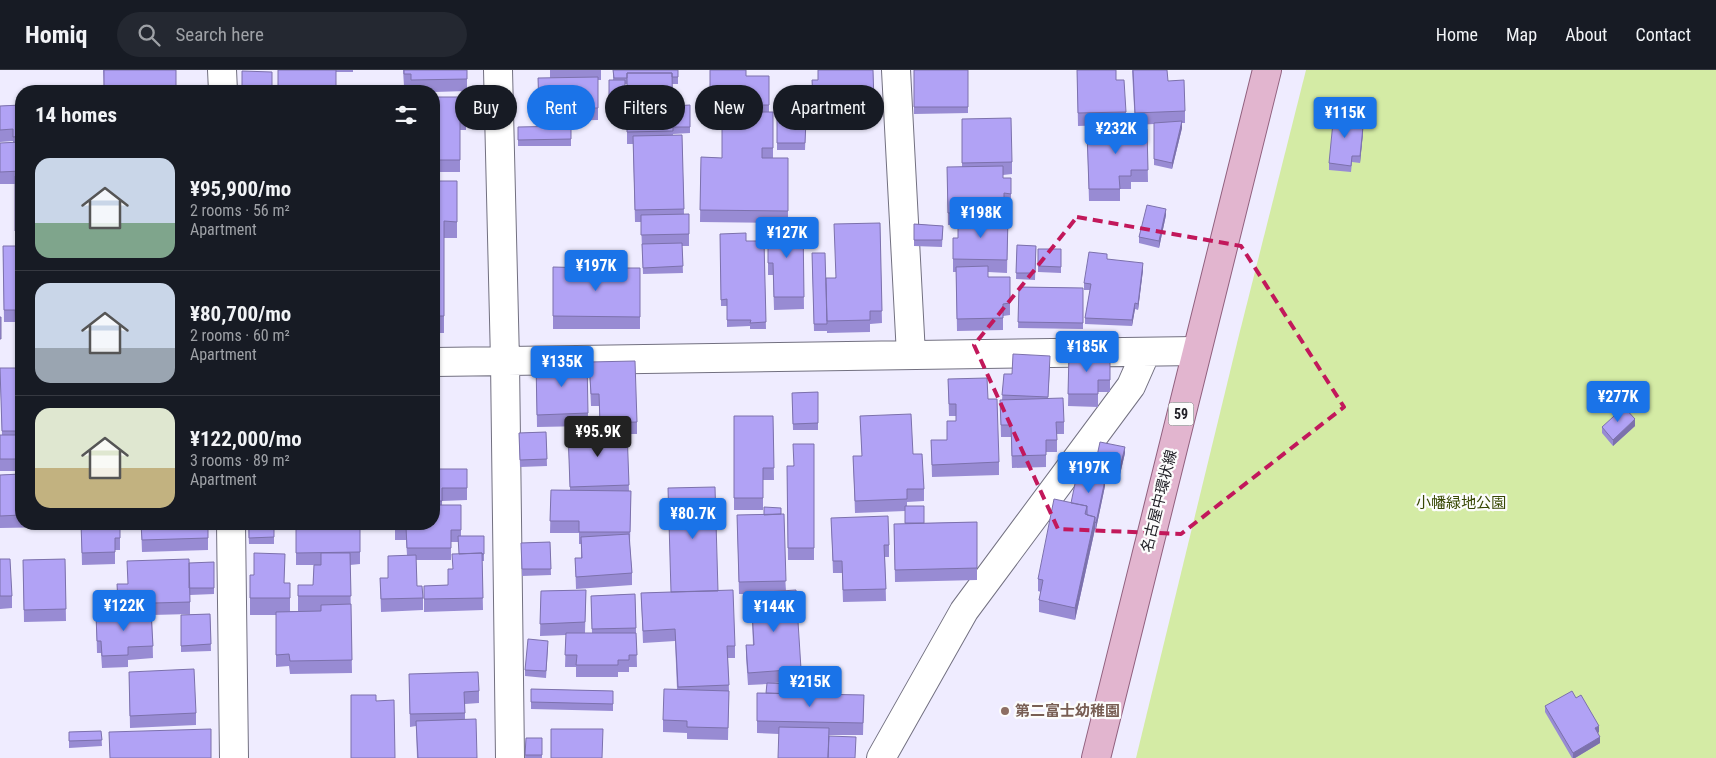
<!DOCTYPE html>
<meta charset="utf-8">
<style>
:root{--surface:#171b24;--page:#242831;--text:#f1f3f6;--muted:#9ea1a6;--line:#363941;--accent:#1a73e8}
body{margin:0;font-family:"Roboto Condensed","Noto Sans JP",sans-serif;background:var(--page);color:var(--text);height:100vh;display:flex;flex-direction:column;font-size:19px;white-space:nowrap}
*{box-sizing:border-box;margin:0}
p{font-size:16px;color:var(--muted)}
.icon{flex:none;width:28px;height:28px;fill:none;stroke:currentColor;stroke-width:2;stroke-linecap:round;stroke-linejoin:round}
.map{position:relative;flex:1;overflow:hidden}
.sheet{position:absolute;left:15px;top:15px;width:425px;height:445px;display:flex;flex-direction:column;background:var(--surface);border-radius:20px;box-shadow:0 1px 4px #0004}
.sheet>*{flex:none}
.hud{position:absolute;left:455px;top:15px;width:475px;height:45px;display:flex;gap:10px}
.price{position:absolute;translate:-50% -42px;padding:0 11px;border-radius:5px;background:var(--accent);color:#fff;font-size:16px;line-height:32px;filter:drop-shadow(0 1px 2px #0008)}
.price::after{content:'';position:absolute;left:50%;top:30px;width:15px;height:11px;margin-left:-8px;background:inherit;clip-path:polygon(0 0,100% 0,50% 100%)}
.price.selected{background:#222;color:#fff}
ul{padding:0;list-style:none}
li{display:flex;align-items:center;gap:15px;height:125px;padding:0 20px}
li+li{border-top:1px solid var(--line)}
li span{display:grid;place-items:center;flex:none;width:140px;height:100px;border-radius:15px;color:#555}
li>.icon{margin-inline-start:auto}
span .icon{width:60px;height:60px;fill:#fffc;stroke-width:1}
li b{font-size:21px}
h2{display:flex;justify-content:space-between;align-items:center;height:60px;padding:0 20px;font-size:21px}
.pill{padding:0 18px;border-radius:22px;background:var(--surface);box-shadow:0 1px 4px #0004;font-size:18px;line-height:45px}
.pill.selected{background:var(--accent);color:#fff}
header{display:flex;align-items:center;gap:30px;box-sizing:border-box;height:70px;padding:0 25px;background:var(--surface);border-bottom:1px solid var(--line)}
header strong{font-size:24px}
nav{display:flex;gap:28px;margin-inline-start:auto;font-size:18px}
.search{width:350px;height:45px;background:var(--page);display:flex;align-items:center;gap:12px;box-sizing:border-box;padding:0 18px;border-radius:28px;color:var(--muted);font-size:19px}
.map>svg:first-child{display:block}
.green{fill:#d4eba5}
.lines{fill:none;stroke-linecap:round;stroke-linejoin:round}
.minor-casing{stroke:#727080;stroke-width:30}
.primary-casing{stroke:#91607e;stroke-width:30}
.minor{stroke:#fff;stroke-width:28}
.primary{stroke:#e2b5cf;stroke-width:28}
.wall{fill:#988bd3}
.shaded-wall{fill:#7c71ac}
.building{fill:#b1a2f5;stroke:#7c71ac}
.marked{fill:none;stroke:#c2185b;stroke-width:4;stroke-dasharray:10 6;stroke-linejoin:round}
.education-dot{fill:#8d6e63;stroke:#fcfcfc;stroke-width:2}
.labels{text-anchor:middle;stroke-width:4.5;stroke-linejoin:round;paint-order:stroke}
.shield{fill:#fcfcfc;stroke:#616065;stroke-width:1}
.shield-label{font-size:14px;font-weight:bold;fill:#1e1d24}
.street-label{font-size:15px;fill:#1e1d24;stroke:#fcfcfc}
.park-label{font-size:15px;fill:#374703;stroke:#fcfcfc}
.education-label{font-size:15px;font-weight:bold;fill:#785e54;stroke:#fcfcfc;text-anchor:start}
</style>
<header>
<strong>Homiq</strong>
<div class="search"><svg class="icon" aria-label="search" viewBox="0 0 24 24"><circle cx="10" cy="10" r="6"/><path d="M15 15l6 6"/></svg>Search here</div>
<nav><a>Home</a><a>Map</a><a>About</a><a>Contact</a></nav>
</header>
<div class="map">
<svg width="1716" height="688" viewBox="0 0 1716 688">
<rect width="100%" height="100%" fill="#efecff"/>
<path class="green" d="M1306,0h410v688h-580l102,-419z"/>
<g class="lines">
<defs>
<path id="minor" d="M222,0l1,21
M498,0l7,291 5,397
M896,0l15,285
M434,292l762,-11
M231,454l3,234
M881,688l83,-147 167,-225 15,-34"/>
<path id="primary" d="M1096,688l171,-688"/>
</defs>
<use href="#minor" class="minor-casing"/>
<use href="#primary" class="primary-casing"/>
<use href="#minor" class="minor"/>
<use href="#primary" class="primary"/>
</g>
<path class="wall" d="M103,0h73v21h-72z
M278,0h75v2h-17v19h-58z
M403,0h64v21l-33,1v-1h-23v-5h-7z
M550,0h51v10h-3v40l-59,1 -1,-43h12z
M613,0h65v14h-6v22l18,-1v28l-17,1v1h9l2,79h5v32h-7l1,27 -40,1 -2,-52h-6l-2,-78h-6v-60h-2v26h-16v-30h4z
M710,0l36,6h23v36h4v46h15v65l-88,-1 1,-65 21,1v-41h-12z
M873,0l1,45 -56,2v-4h-5l-1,-33h6z
M914,0h54v43l-54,1z
M1077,0l39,10 10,32v10l7,7h14l1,53h-17v7h-11v12h-31l-2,-69h23v-7l-32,1z
M1132,0l36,11 17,30v12h-3v5l-10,41 -18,-4v-41l-19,1z
M434,27h32v33h-6v42h-26z
M21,35v138h-6v-59h-15v-41h13v-2l-13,1v-36z
M962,49l50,43v12l-9,1v3l8,16v12l-7,-1v13h4l-1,55 -19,-1v5h22v38l-7,1v14l-46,1 -1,-59h-3v-34h5v-13h-10l-1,-58h15z
M777,50h29l-1,30h-28z
M1356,51l-1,5 8,7 -3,30 -8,-1 -1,10 -22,-2v-7z
M571,56v20h-53v-19z
M434,111h23v57h-13v95h-10z
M1166,145l-7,33 -20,-5v-6z
M880,153l2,100 -12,1v8l-43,1v-2h-13l-2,-78 14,31 9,-6z
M803,154l1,85 -30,1 -1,-35h-5v-50z
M914,154l29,2 -1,21 -28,-1z
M720,164l26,7h18l2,88h-16v-3l-23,1v-21h-6z
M1017,175l19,1 -1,34 -19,-1z
M3,176h18v97h-5l-1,-21h-11z
M1038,179h23v24l-23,-1z
M1107,189l36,11 -5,40 -3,-1 -3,17 -47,-2v-6l5,-28h-6v-7z
M553,197l40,4 18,1 29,-4v61h-87z
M1019,217l64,1v41l-65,-1z
M1069,284l41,1v37h-12v15l-30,-1z
M589,292l48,60v12h-10l2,57h2l-1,54 2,28v12l-56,4 -1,-31h6v-14h-2v-11h-29l1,-43h19l-2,-59 32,-1 -1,-24h-8z
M536,293l52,50v13l-51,1z
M0,298h21v103h-21v-36h2z
M1050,298l-2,31 16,23v12h-7v18h-11v15l-34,1 -1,-31h-10l-1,-37h2l2,-26h8z
M948,309l40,20 11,63v13l-67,2 -1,-37h16v-19h9v-5h-7z
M818,322v38h-25l-1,-37z
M734,346h39l1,64h-11v30h-29z
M860,346l53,38 11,35v12l-17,1v4l17,17 53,-1v58l-82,2 -1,-58h11v-13l-50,2 -2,-57h9z
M1635,356l-22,20 -11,-13v-6z
M546,362l1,34 -27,1 -1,-34z
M814,374v116h-26l-1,-94h6z
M1125,383l-7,30 -24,-6v-7z
M434,399h33v31l-25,1v4h19v31h23v25h-2l1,49 -59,2v-26l24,-1 5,-16 6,-15v-12h-8v18h-35l1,26 6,12v12l-42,2 -1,-34h8l19,-23 -1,-15h-11v-16h39z
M21,404v50h35v3l-56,1v-53z
M1105,416l-9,43h-1l-20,91 -36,-8v-12l2,-8 -3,-1v-12l33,-76z
M781,444l5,77 15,78v12l-27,2 20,11 70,1 -1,40h-34v14l26,9 -76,-24 -22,-1v-40h9l1,-9 -19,1 -2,-28v-12h7l-2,-51h-12l-2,-79z
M831,448l58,27v12h-4l1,44 -43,1 -1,-29h-9z
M81,454h39v26h-5v14l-33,1z
M141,454h67v26l-66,2z
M248,454h26v20h-25z
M296,454h64v40l-10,1 2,108 -62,1 -1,-8 -13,1v-52h-26v-40l35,8h5v28h8v-26h15l1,-20h-18z
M550,472l1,33 -29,1 -1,-33z
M0,489l12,37v12l-12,1z
M65,489l1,62 -42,1 -1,-62z
M214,492v32l-24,1v19l-38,1 1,43 -25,2v7l-26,1 -1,-15h-4l-1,-38 22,-1 -1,-30h11l61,-19z
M586,520l-1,43h7l-1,-37 44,-2 2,73h-8v5h-11v5h-42v-10h-11l1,-32 -26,1 1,-45z
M718,521l17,55v12h-7l1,33 -1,49 -41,-1v-6l-24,-1v-12l14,-31 -2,-48 -32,2 -2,-50z
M210,544l1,37 -30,1v-37z
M548,577l-2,31 -21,-2v-6z
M129,602l67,41v12l-66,3z
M409,604l70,17v12l-14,1v15l12,39h-60l-1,-32 -6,1z
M531,619l82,2v20l-82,-2z
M1576,628l23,34 -1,1 2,10 -25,15h-3l-27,-46v-6z
M101,661l1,15 -33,2v-16z
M526,668h16v20h-17z"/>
<path class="shaded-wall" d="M1182,51v7l-10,41v-6z
M1363,57v6l-3,30v-7z
M1166,139v6l-7,33v-7z
M1143,193v7l-5,40v-6z
M1135,233v6l-3,17v-6z
M1635,349v7l-22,20v-6z
M1125,377v6l-7,30v-7z
M1105,410v6l-9,43v-6z
M1095,447v12l-20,91v-12z
M1599,656v6l-4,3v-7z
M1600,667v6l-25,15h-2v-5z"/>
<path class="building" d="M104,0h72v17l-72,2z
M278,0h58v16l-58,1z
M404,0h63v9l-56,1v-6h-7z
M613,0h65v7h-6v-4h-45v5h-13z
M710,0h36v6h23v29h-59z
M818,0h55l1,33 -56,2v-5h-5l-1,-20h6z
M914,0h54v37h-54z
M1077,0h39v10h8l2,32 -48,1z
M1133,0h34l1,11 16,-1 1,31 -50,2z
M242,1l30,1v19h-30z
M627,3h45l1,58 -46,1z
M598,7v31l-59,1 -1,-31z
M609,10h16v24h-16z
M434,27h32v21h-6v42h-26z
M21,35v31l-8,1v-8l-13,1v-24z
M690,35v22h-17l-1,-21z
M722,42h51v36h-11v10h26v53l-88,-1 1,-53 21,1z
M1334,42l22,3 -2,11 9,1 -3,29h-8l-1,10 -22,-3z
M1011,48l1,44 -50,1v-44z
M777,50h29l-1,23h-28z
M1182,51l-10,42 -18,-4v-36z
M1110,52h23v7h14l1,41h-17v6h-12l1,13h-31l-2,-57h23z
M571,56v13l-53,1v-13z
M682,65l2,74 -49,1 -2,-74z
M21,72v29l-21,1v-29z
M1003,96v12h8v16l-7,-1v19l-56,1 -1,-46z
M15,106h6v55h-6z
M434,111h23v41l-13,-1v95h-10z
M1147,135l19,4 -7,32 -20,-4z
M689,144v20l-48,1v-20z
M958,147l50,1 -1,42 -54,-1v-21h5z
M880,153l2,88h-12v9l-43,1 -1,-43h10l-2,-54z
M803,154l1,73h-30l-1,-34h-5v-38z
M914,154l29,2 -1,14h-28z
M746,163v8h18l2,81 -16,1 1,-3h-24v-21l-6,1 -1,-66z
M682,173l1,23 -40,2 -1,-24z
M1017,175l19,1 -1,27h-19z
M3,176h18v85h-5l-1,-21h-11z
M1038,179h23v18l-23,-1z
M1089,182l18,2v5l36,4 -5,41 -3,-1 -3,17 -47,-2 6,-34 -7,-1z
M812,183h13l2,71h-13z
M988,196v11h22v26l-7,1v14l-46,1 -1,-52z
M553,197l39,1 1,3 18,1v-4h29v49l-87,-1z
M1019,217l64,1v35l-65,-1z
M0,247h1v22h-1z
M1013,284l37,2 -2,41 -46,-2 2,-21h8z
M1069,284l41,1v25h-12v14h-30z
M587,291l1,52 -51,2 -1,-52z
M635,291l2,61 -37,1 -1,-29h-8l-2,-32z
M0,298h21v63h-19z
M987,308l1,21h9l2,63 -67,3 -1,-25h16v-19h9v-17h-7l-1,-25z
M818,322v31l-25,1 -1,-31z
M1063,328l1,24h-8l1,18h-11v15l-34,1 -1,-31h-10l-1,-25z
M1624,337l11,12 -22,21 -11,-13z
M911,344l2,40h9l2,35h-17v10l-52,2 -2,-45h9l-2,-40z
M734,346h39l1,52h-11v30h-29z
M627,359l2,56 -59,2 -2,-56z
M546,362l1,27 -27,1 -1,-27z
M0,365h21v24h-21z
M1100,372l25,5 -7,29 -24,-6z
M793,374h21v104h-26l-1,-82h7z
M434,399h33v19h-25v13h-8z
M21,404v41l-21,1v-41z
M1077,404l28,6 -9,43 -1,-1v-5l-8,-2v-9l-16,-3z
M715,417l3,104 -47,1 -3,-104z
M551,420l80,1 -1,41h-51v-11h-29z
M1054,429l33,7 -2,8 10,3 -20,91 -36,-8 4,-20 -5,-1z
M434,435h27v25h-10v18h-44l-1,-21 -11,1v-4h39z
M905,436h19v17h-19z
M764,437l17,1v6l-17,1z
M784,444l2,67 -47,1 -2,-67z
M888,446l1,29h-5l2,44 -43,1 -1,-29h-9l-2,-43z
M977,452v46l-82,2 -1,-46z
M81,454h39v14h-5v14l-33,1z
M141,454h67v14l-66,2z
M249,454h25v13l-25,1z
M296,454h64v28l-64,1z
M629,464l3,39 -56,4 -1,-19h7l-1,-21z
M458,466h26v18h-2v-1l-23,1z
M550,472l1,27h-29l-1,-26z
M254,483l31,1 -1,29h6v15h-40v-23h4z
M321,483h29l1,43h-53v-11h15l1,-20h7z
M482,483l1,45 -59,1v-13l24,-1v-16h5l-1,-15z
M416,485l1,31h5l1,12 -42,1 -1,-21h8v-22z
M0,489h10l2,37h-12z
M65,489l1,50 -42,1 -1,-50z
M189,489l1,43 -72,2 -1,-20h11l-1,-23z
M214,492v26h-25v-25z
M586,520l-1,32 -45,2 1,-33z
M733,520l2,56h-8l2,39 -51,2 -3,-58 -32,2 -2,-38z
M796,520l5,79 -53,4 -2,-28h8l-3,-52z
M635,524l1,34 -44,1 -1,-33z
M351,534l1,56 -62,1 -1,-7 -13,1v-43l45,-1v-6z
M151,542l2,34 -25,1v8l-26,1 -1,-15h-4l-1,-26z
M210,544l1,30 -30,2v-31z
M566,563h70l1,22h-8v5h-11v5h-42l1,-10h-12z
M528,569l20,2 -2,30 -21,-1z
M194,599l2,44 -66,3 -1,-44z
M478,602l1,19 -15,1 1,21 -55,1 -1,-40z
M767,613l27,1 -1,10 -27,-1z
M531,619l82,2v13l-82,-2z
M664,619l65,2 -1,37 -41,-1v-6l-24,-1z
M1572,621l4,7 5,-3 18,31 -4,2 5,9 -27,16 -28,-47z
M757,623l107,2 -1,28 -106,-2z
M351,625h25v6l18,-1 1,58h-44z
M476,649l1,39h-59l-2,-37z
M779,657l50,1 -1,30h-50z
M211,659v29h-101l-1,-26z
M551,659h52l-1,29h-51z
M101,661l1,9 -33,1v-9z
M829,666l27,1 -1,21h-27z
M526,668h16v17h-17z"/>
<path class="marked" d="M1077,147l164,29 103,161 -163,127 -123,-5 -84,-184z"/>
<circle class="education-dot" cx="1005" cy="641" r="5"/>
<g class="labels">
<rect class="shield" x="1168.5" y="332.5" width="25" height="23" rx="4"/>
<g class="shield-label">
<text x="1181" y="349">59</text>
</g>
<g class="street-label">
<text transform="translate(1159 431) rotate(-76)" y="5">名古屋中環状線</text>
</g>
<g class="park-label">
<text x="1461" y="438">小幡緑地公園</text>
</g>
<g class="education-label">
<text x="1015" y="646">第二富士幼稚園</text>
</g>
</g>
</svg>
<b class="price" style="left:1345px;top:69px">¥115K</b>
<b class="price" style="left:1116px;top:85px">¥232K</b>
<b class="price" style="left:981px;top:169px">¥198K</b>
<b class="price" style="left:787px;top:189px">¥127K</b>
<b class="price" style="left:596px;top:222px">¥197K</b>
<b class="price" style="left:1087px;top:303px">¥185K</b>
<b class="price" style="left:562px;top:318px">¥135K</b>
<b class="price" style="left:1618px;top:353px">¥277K</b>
<b class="price selected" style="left:598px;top:388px">¥95.9K</b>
<b class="price" style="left:1089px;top:424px">¥197K</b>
<b class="price" style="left:693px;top:470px">¥80.7K</b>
<b class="price" style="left:124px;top:562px">¥122K</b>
<b class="price" style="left:774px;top:563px">¥144K</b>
<b class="price" style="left:810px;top:638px">¥215K</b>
<div class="hud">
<a class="pill">Buy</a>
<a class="pill selected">Rent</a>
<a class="pill">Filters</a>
<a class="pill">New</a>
<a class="pill">Apartment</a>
</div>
<section class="sheet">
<h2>14 homes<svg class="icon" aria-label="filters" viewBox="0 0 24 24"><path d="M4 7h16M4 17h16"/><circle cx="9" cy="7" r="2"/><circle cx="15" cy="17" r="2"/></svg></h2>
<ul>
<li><span style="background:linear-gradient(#c9d6e8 65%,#7fa58c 0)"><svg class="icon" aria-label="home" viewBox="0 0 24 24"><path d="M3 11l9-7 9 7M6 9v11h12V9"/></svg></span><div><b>¥95,900/mo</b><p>2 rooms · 56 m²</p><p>Apartment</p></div></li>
<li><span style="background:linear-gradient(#c9d6e8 65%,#9aa5b1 0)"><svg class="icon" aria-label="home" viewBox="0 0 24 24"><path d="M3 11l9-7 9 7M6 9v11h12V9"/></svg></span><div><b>¥80,700/mo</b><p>2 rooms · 60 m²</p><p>Apartment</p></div></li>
<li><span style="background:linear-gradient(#dfe7d0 60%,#c2b280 0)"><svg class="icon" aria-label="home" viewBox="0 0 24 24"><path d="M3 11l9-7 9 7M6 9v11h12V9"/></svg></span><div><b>¥122,000/mo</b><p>3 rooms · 89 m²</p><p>Apartment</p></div></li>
</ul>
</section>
</div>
